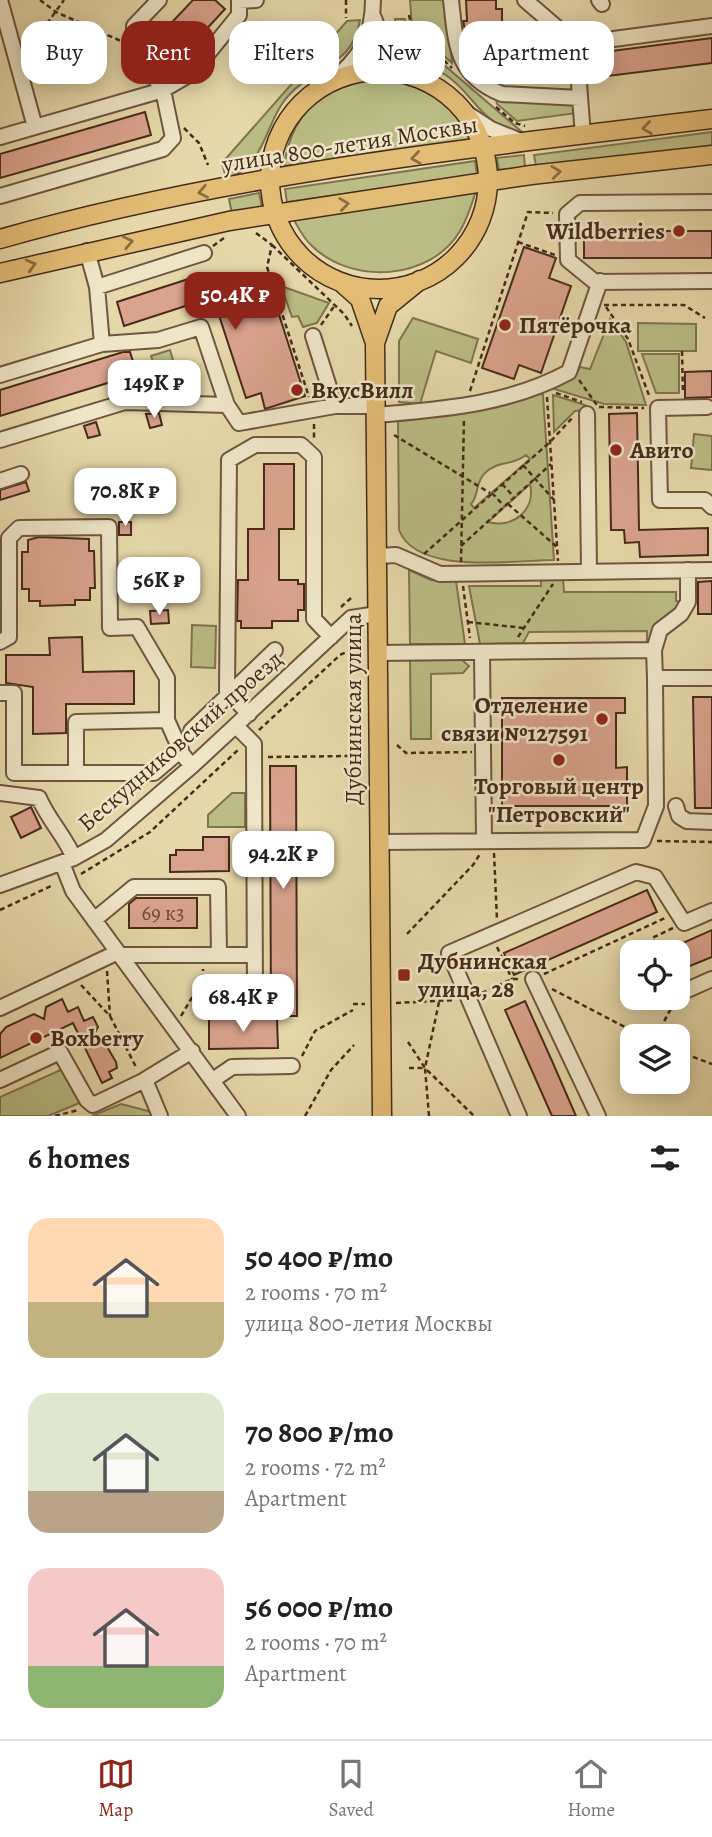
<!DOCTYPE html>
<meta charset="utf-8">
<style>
:root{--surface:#fff;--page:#f6f6f6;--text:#222;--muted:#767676;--line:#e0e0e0;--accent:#8f2418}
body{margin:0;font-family:Alegreya,serif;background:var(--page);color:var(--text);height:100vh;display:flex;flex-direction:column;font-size:26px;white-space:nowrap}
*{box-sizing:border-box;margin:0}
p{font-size:23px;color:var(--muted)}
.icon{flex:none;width:38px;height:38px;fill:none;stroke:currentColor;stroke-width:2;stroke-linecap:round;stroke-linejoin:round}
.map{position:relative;height:1116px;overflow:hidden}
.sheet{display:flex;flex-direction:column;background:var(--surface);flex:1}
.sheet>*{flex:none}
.hud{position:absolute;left:21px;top:21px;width:670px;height:63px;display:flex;gap:14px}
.controls{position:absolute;left:620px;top:940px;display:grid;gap:14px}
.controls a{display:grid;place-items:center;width:70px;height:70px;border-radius:14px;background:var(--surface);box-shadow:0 4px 18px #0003;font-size:35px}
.price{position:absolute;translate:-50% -60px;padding:0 16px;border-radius:14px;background:#fff;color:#222;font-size:23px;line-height:46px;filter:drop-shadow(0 2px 4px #0008)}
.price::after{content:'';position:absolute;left:50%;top:42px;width:21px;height:16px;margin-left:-10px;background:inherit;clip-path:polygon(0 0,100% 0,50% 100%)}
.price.current{background:var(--accent);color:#fff}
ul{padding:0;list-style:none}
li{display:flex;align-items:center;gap:21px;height:175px;padding:0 28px}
li span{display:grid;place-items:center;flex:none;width:196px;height:140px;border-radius:21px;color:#555}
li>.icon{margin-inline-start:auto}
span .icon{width:84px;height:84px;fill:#fffc;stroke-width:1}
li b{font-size:30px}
h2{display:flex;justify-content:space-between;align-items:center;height:84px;padding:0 28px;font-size:30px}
.pill{padding:0 24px;border-radius:21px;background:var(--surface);box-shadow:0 4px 18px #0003;font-size:24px;line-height:63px}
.pill.current{background:var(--accent);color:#fff}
.tabs{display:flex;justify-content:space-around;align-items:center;height:98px;border-top:2px solid var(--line);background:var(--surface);font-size:19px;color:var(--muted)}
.tabs a{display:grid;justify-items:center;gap:4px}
.tabs .current{color:var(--accent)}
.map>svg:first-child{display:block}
.green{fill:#babd85;stroke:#807450;stroke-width:2;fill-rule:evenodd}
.building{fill:#daa38d;stroke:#472b1a;stroke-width:2}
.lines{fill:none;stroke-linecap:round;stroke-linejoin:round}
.minor-casing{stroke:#6f563e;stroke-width:18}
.major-casing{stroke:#472b1a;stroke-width:21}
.path{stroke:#472b1a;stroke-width:2.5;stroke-dasharray:5 3.5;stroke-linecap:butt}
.minor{stroke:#efe6c8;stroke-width:14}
.major{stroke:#e3bc75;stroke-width:18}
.oneway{stroke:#8d6c43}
.poi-dot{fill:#8f2418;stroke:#efe6c8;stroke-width:2.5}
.labels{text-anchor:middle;stroke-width:5;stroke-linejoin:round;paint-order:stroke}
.number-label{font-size:21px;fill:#6c4937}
.street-label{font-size:24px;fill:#472b1a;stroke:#efe6c8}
.poi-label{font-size:24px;font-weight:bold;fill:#472b1a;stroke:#efe6c8;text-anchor:start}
</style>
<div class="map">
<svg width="712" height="1116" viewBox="0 0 712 1116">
<rect width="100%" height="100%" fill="#e6d8aa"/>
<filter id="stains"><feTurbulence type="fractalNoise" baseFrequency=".00286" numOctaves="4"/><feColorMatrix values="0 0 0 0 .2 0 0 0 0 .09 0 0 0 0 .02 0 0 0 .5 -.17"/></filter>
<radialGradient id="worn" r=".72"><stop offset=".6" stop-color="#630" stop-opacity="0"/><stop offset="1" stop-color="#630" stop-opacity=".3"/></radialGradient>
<path class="green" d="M410,0h37l5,63 -40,-36z
M395,19h10l4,16 112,96c-33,1 -47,-35 -71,-53 -14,-11 -34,-15 -46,-28 -8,-10 -9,-19 -9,-31z
M360,20c-7,46 -44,45 -71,75 -24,25 -24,75 -63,83l-4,-15 125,-142z
M395,78c36,11 60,29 76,63l-187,25c8,-60 52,-91 111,-88z
M496,99l80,5 1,9 -60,8 -20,-17z
M712,132v15l-176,19 -2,-11z
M524,155l1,12 -26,3 -2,-12z
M475,161l2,14 -190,27 -2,-13z
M476,191c-4,13 -9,28 -16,40 -30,50 -108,54 -148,15 -8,-7 -13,-17 -18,-26z
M259,193l3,14 -30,7 -3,-15z
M281,286l48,17 -12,20 -14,4 -5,-11 -6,1z
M413,318l65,21 -7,24 -35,-12 -16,53 -21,-2v-61z
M610,319l16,23 20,63 -42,-1 -53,-16 25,-14 4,-7 10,2z
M638,323l58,1v27h-58z
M170,350l8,27 -18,5 -9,-26z
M642,354h37v39h-23z
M540,392l3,3 11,165c-41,0 -137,16 -155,-30l-1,-112zM526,455l4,4 -56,49 -3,-4c8,-8 4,-22 14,-31 13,-13 28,-7 41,-18zM530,484c6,26 -17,45 -42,38z
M553,395l32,10v5l-10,1 -21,21z
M694,434l18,2v34l-21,-2z
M409,570l22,10 25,1 9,63h-55z
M541,578h22l1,14h112v9l5,1v5l-19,12 -15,24v-12l-118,1 -6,11 -43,1 -11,-58h72z
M192,625l24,1 -1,42 -24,-1z
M410,660h52l7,6 -6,7 -32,1v65h-20z
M232,793h13v34h-37v-12z
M65,1068l17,34 -34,14h-48v-19z
M121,1104l35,9v3h-64z"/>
<path class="building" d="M193,0h22l10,9 -46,50 -22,-21z
M466,0h30v9h6v13h13v10l10,-1 1,11 11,-1 1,7 19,-1 1,30 -56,6 -6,-3 -1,-13h-14l-1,-12 -9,1 -1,-4 -7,-31h4z
M85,36l7,24 -44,12 -7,-24z
M712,38v25l-120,15 -4,-24z
M145,112l6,23 -151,43v-24z
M584,231h128v27h-128z
M524,247l32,11 -7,20 22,8 -30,87 -22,-8 -5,14 -32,-11z
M207,273l7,21 53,-17 38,119 -40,13 -4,-16 -15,5 -33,-101 -89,29 -7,-24z
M123,352h7l7,22 -137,42v-26z
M712,371v26l-27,1v-26z
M159,413l3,12 -12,3 -4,-14z
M637,413l2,117 69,-2v27l-68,2 -1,-15 -14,1 -1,-13h-13l-2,-116z
M96,422l4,13 -12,3 -4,-12z
M264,464h30v65h-15v51h19v4h6v26h-6v11h-26v7h-31v-7h-4l1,-41h10v-51h16z
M26,482l3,9 -29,9v-10z
M119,522h12v13h-12z
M39,537l50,2v12h5l1,37h-5v12h-15v5h-7l-28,1v-5h-11v-12h-7v-37h6v-12z
M712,581v33h-14v-32z
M168,610l1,13 -18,1 -1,-13z
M82,637l1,35 51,-1v33h-68v29l-33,1v-47l-27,-4v-28h44l-1,-17z
M693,697h19v111h-17z
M502,698h123v15h-9v55l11,-1v39h-125z
M270,766h26l1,250h-26z
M31,807l10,21 -20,10 -10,-21z
M203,837h26v34l-59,1v-17h6v-5h27z
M647,890l10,22 -143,63 -10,-22z
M136,898h61v30h-68v-24z
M712,930v27l-27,11 -9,-22z
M62,999l6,13 10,-5 6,14 9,-4 5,10 -6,11 11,2 13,22 1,6 -8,4 3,6 -10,5 -29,-60 -73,35v-24l6,-7 28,-13 10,5 2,-12z
M525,1001l27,60 24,55h-24l-47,-106z
M209,1019h68l1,29 -69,1z"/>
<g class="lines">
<defs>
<path id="minor" d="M0,0l35,127
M159,0l-25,26v21l29,43 29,-17 47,-58v-15
M451,0c5,43 4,75 51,94l78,4
M525,0l51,44 7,92
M599,0l3,4
M239,1l17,-1
M374,18l11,30 32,30
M576,44l136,-18
M331,82c28,-23 42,-44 42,-82
M465,112l26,17 32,13
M0,137l163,-47 10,48 -10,11 -163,47
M712,202l-132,1 -13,11 1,46 27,22 117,-1
M87,251l10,36 5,57 56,-4 43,-13 26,78
M97,287l107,-34
M313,336l22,70
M0,375l102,-31
M707,407l-49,1 2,92h45l7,7
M587,414l2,157
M376,415c67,-6 132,-10 193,-43l31,-91
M0,440l125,-38 102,3 12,18 96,-17h40
M0,481l21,-7
M377,556l19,-1 44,19 272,-4
M0,642l9,-5v-99l10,-10 90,-1 1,101 27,-1 30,51v42l15,34 10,12
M654,650l1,28h57
M482,652l2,187
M378,653l276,-3 6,-20 21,-16 7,-12v-32
M0,693h14v80h140l27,-23
M249,714l-22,-23 2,-231 26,-15h46l13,12v162l17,18
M236,726l18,18 1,256
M191,731l84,-81
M76,773v-51l91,-2
M0,793l39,5c10,23 26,38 35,60
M676,806l3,10 8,5 25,1
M379,842l264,-2 13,-34 -1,-128
M62,863l11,28 165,225
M0,885l74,-27 32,-18 86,-74 159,-148 26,-4
M94,920l40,-33h84l1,68h36
M120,955h99
M533,979l65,137
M678,994l34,-15
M0,1008l118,-56
M0,1080l60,-28 27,48 6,5 50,-24 49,-30
M145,1080l15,36
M213,1080l19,-13 60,-1
M519,1116l-70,-163 187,-81 19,5 29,46 28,-12"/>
<path id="major" d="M270 180a109 109 0 1 1 218 0a109 109 0 1 1-218 0Z
M0,239c231,-66 474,-91 712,-120
M0,273l229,-52 302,-46 181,-20
M343,284l17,15 14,41
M382,1116l-7,-773 13,-37 32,-26"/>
</defs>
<use href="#minor" class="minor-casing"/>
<use href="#major" class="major-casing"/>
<path class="path" d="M40,0l16,12 65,29
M346,0v18
M409,15l4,17 39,36
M24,34l22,-9 18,-25
M496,107l19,16 10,3
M184,128l15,15 9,22
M256,233l16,12 -5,22 42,130
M518,242l37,13
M272,245l72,69 8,12
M213,246l11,-8
M604,305h80l21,13
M606,307l22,32 22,59
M321,325l14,-20
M682,351l1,42
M579,380l20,28
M470,391l58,-179 25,1
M556,393l26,9
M547,397l11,164
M599,407l45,1
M314,424v14
M394,435l96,58
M523,465l31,35
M502,484l12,13
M492,493l12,13
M508,504l49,43
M461,546l90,-82
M424,554l126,-112 24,-26
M461,562l3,-144
M463,586l7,52
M341,607l10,-9
M468,622l56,6
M518,637l35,-53
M259,730l81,-75 11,-5
M397,745l9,8 66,-1
M351,746h12
M268,757l83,-1
M657,841l55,1
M494,853l3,67
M81,874l69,-42 89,-83
M0,910l51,-24
M407,934l66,-69 7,-11
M497,947l15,32
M659,952l-7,-14 21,-10
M107,971l3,45
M544,974l121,-56
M81,985l29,31 27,53
M552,989l90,47
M482,993l30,-14h9
M396,1003l59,-3
M353,1004h12
M181,1016l22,-37v-10
M656,1036l17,-31
M408,1042l17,26 49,48
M677,1051l35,13
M302,1056l13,-25 38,-21
M409,1068h14
M55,1116l23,-6
M305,1116l26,-46 23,-25
M429,1116l-4,-48 14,-66"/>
<use href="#minor" class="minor"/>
<use href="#major" class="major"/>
</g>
<defs><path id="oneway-chevron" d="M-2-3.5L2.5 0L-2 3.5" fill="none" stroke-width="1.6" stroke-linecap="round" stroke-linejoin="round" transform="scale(1.75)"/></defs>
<g class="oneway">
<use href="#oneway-chevron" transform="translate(647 128) rotate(172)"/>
<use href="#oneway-chevron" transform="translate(416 158) rotate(172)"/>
<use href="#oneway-chevron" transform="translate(556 172) rotate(-7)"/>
<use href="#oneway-chevron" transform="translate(203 192) rotate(169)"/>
<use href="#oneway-chevron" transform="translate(344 204) rotate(-8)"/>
<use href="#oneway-chevron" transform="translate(128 242) rotate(-12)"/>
<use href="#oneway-chevron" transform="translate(31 265) rotate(-15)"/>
</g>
<g class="poi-dot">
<circle cx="679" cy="231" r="7"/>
<circle cx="505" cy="325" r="7"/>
<circle cx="297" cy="390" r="7"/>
<circle cx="616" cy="450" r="7"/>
<circle cx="602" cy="719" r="7"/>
<circle cx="559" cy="760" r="7"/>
<rect x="397" y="968" width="14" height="14" rx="3.5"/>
<circle cx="36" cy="1038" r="7"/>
</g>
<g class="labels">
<g class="number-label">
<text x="163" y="920">69 к3</text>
</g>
<g class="street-label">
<text transform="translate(350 144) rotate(-9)" y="8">улица 800-летия Москвы</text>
<text transform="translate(353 709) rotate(-90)" y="8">Дубнинская улица</text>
<text transform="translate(180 741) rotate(-41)" y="8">Бескудниковский проезд</text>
</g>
<g class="poi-label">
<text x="665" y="239" text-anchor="end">Wildberries</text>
<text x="519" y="333">Пятёрочка</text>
<text x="311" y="398">ВкусВилл</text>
<text x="630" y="458">Авито</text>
<text x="588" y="713" text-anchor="end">Отделение<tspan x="588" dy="28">связи №127591</tspan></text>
<text x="559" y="794" text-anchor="middle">Торговый центр<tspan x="559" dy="28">"Петровский"</tspan></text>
<text x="418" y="969">Дубнинская<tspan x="418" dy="28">улица, 28</tspan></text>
<text x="50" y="1046">Boxberry</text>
</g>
</g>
<rect width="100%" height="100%" filter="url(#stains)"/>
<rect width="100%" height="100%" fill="url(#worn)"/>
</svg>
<div class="controls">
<a><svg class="icon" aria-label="locate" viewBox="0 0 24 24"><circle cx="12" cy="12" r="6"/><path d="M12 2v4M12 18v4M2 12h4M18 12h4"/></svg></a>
<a><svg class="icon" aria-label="layers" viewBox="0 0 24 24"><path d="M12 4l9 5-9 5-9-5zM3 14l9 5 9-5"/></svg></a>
</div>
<b class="price current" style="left:235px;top:332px">50.4K ₽</b>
<b class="price" style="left:154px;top:420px">149K ₽</b>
<b class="price" style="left:125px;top:528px">70.8K ₽</b>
<b class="price" style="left:159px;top:617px">56K ₽</b>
<b class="price" style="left:283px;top:891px">94.2K ₽</b>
<b class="price" style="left:243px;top:1034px">68.4K ₽</b>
<div class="hud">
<a class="pill">Buy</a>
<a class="pill current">Rent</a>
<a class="pill">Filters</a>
<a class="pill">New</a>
<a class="pill">Apartment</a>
</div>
</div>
<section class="sheet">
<h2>6 homes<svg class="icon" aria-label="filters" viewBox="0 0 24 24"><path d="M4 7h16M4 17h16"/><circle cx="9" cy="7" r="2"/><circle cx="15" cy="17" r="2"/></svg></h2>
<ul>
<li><span style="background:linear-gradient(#ffd9b3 60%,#c2b280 0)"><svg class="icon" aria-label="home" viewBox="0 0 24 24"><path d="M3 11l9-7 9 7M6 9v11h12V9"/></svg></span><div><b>50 400 ₽/mo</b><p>2 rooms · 70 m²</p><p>улица 800-летия Москвы</p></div></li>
<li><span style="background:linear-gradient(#dfe7d0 70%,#b9a48a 0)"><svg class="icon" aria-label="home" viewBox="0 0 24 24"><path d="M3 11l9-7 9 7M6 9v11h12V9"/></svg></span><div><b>70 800 ₽/mo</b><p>2 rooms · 72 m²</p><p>Apartment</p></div></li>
<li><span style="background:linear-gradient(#f6c9c9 70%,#8fb573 0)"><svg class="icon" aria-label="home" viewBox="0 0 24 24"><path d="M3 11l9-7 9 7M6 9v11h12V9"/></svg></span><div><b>56 000 ₽/mo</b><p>2 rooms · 70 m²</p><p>Apartment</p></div></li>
</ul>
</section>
<nav class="tabs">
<a class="current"><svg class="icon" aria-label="map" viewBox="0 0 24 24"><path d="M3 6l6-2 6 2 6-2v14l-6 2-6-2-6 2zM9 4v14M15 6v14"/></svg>Map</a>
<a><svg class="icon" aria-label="saved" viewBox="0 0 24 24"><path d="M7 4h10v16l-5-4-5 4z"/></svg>Saved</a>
<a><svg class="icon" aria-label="home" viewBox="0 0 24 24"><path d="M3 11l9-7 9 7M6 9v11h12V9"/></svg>Home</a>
</nav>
